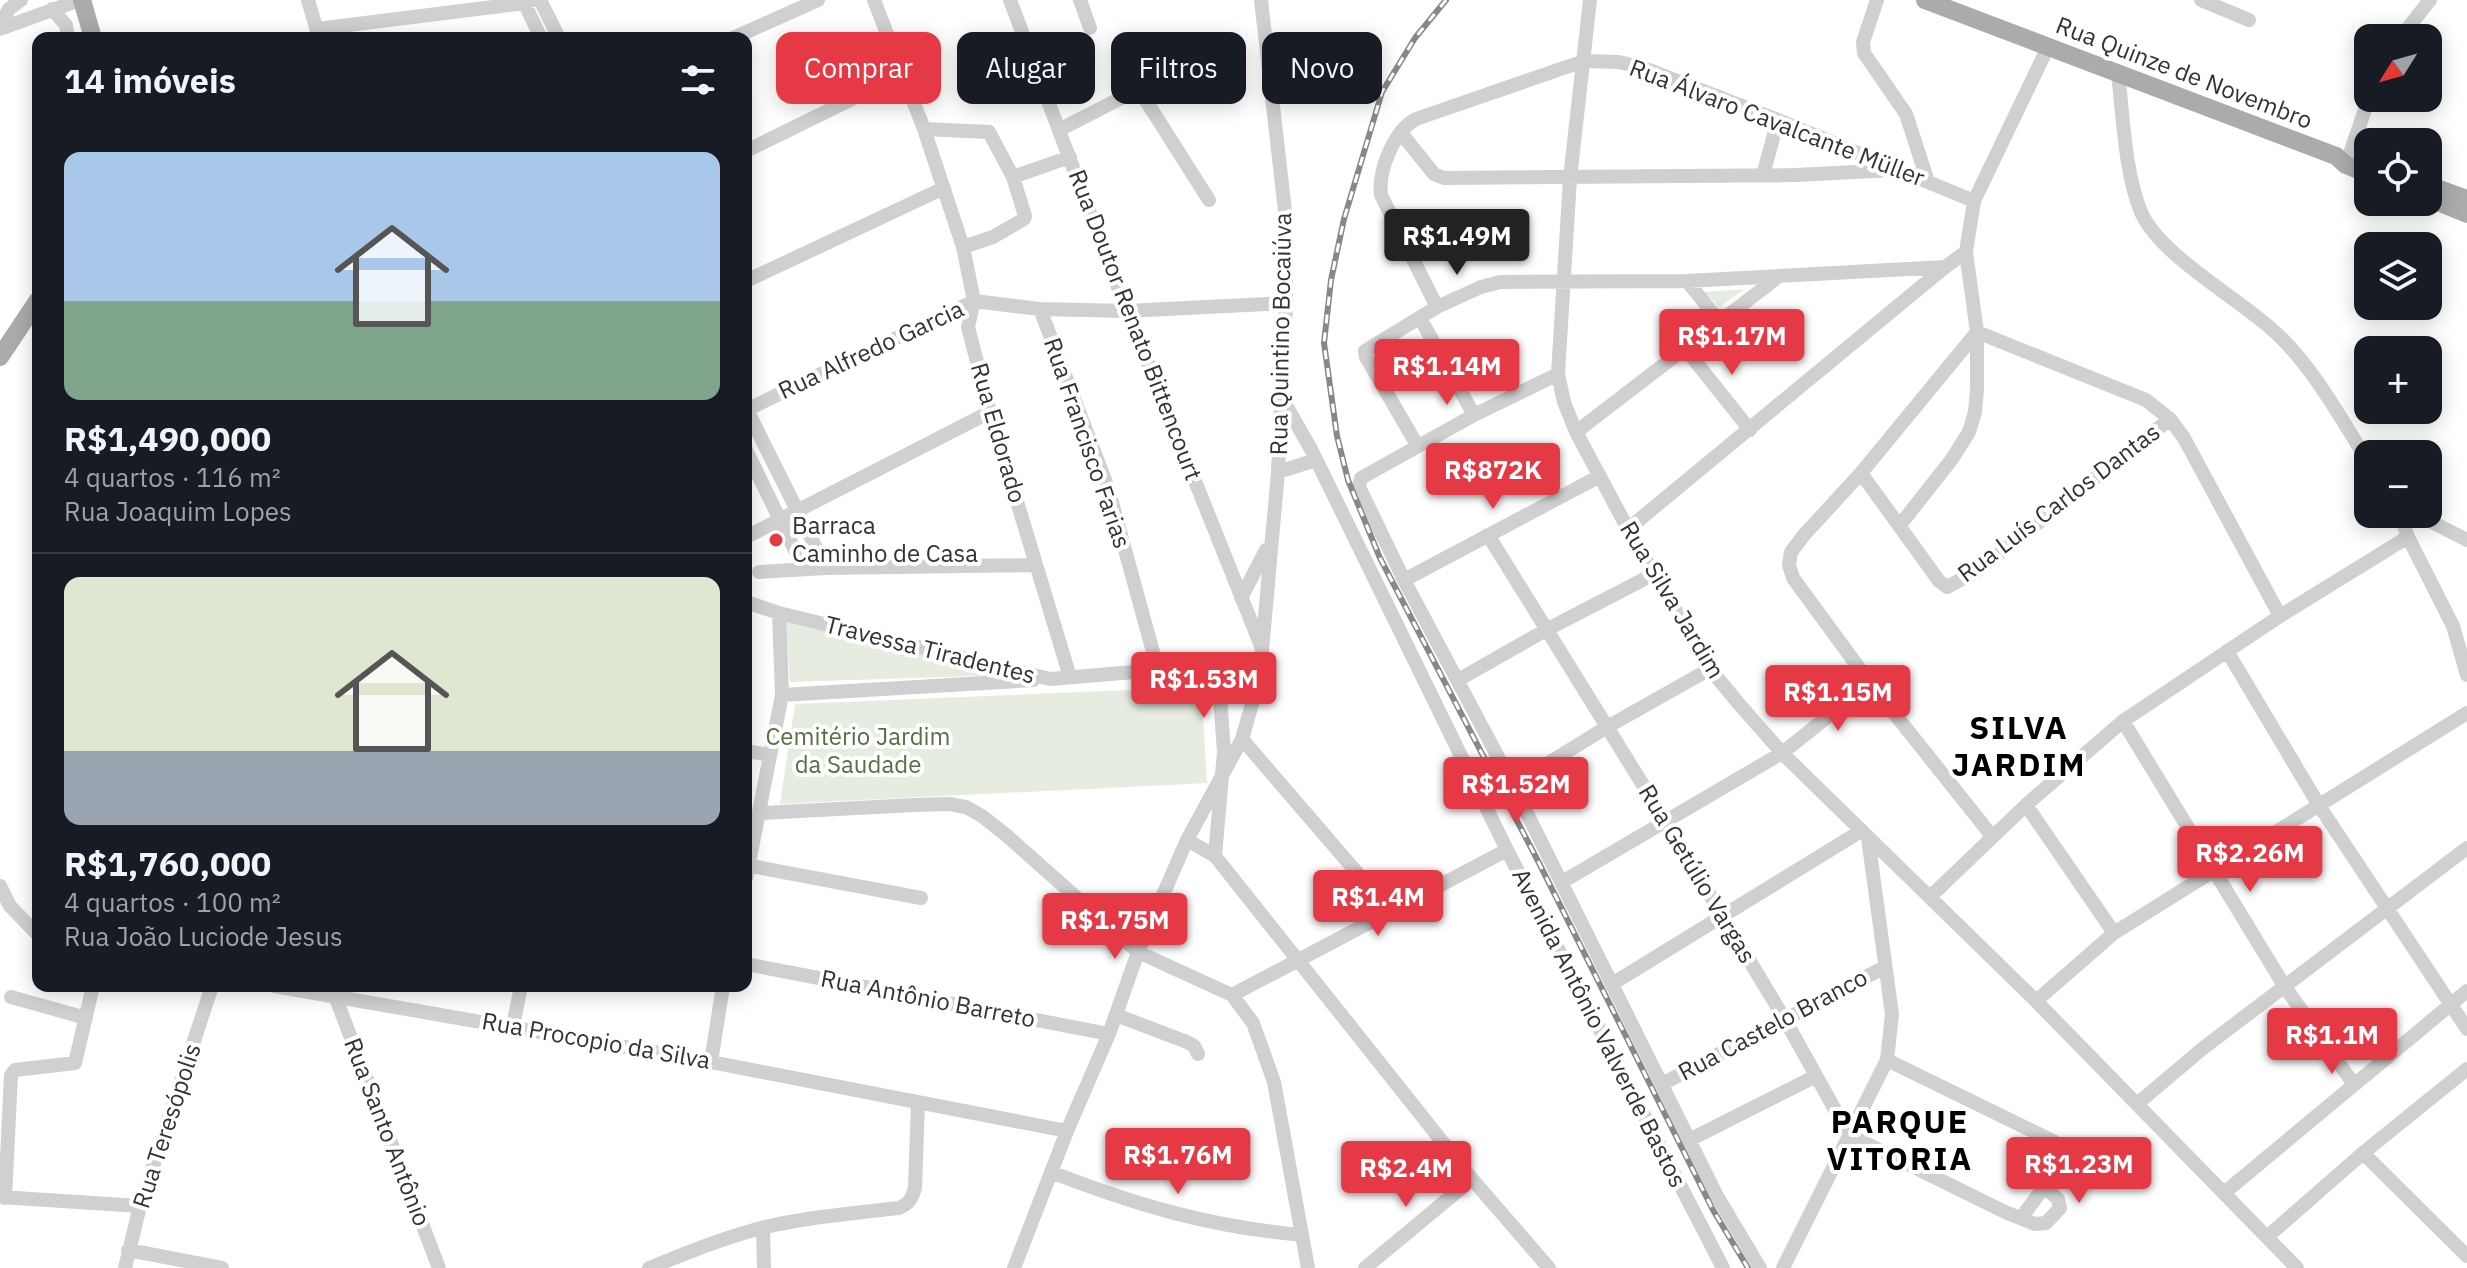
<!DOCTYPE html>
<html lang="pt">
<meta charset="utf-8">
<style>
:root{--surface:#171b24;--page:#242831;--text:#f1f3f6;--muted:#9ea1a6;--line:#363941;--accent:#e63946}
body{margin:0;font-family:"IBM Plex Sans",sans-serif;background:var(--page);color:var(--text);height:100vh;display:flex;flex-direction:column;font-size:30px;white-space:nowrap}
*{box-sizing:border-box;margin:0}
p{font-size:26px;color:var(--muted)}
.icon{flex:none;width:44px;height:44px;fill:none;stroke:currentColor;stroke-width:2;stroke-linecap:round;stroke-linejoin:round}
.map{position:relative;flex:1;overflow:hidden}
.details{position:absolute;left:32px;top:32px;width:720px;height:960px;display:flex;flex-direction:column;background:var(--surface);border-radius:16px;box-shadow:0 4px 20px #0003}
.details>*{flex:none}
.banner{position:absolute;left:776px;top:32px;width:760px;height:72px;display:flex;gap:16px}
.needle{width:52px;rotate:233deg}
.buttons{position:absolute;left:2354px;top:24px;display:grid;gap:16px}
.buttons a{display:grid;place-items:center;width:88px;height:88px;border-radius:16px;background:var(--surface);box-shadow:0 4px 20px #0003;font-size:40px}
.price{position:absolute;translate:-50% -68px;padding:0 18px;border-radius:8px;background:var(--accent);color:#fff;font-size:26px;line-height:52px;filter:drop-shadow(0 2px 4px #0008)}
.price::after{content:'';position:absolute;left:50%;top:48px;width:24px;height:18px;margin-left:-12px;background:inherit;clip-path:polygon(0 0,100% 0,50% 100%)}
.price.selected{background:#222;color:#fff}
ul{padding:0;list-style:none}
li{display:grid;align-content:center;gap:16px;height:424px;padding:0 32px}
li+li{border-top:2px solid var(--line)}
li span{display:grid;place-items:center;height:248px;border-radius:16px;color:#555}
li>.icon{margin-inline-start:auto}
span .icon{width:144px;height:144px;fill:#fffc;stroke-width:1}
li b{font-size:34px}
h2{display:flex;justify-content:space-between;align-items:center;height:96px;padding:0 32px;font-size:34px}
.chip{padding:0 28px;border-radius:16px;background:var(--surface);box-shadow:0 4px 20px #0003;font-size:28px;line-height:72px}
.chip.selected{background:var(--accent);color:#fff}
.map>svg:first-child{display:block}
.green{fill:#e6ecdf}
.lines{fill:none;stroke-linecap:round;stroke-linejoin:round}
.minor{stroke:#d0d0d0;stroke-width:14}
.major{stroke:#ababab;stroke-width:18}
.rail-casing{stroke:#888;stroke-width:6}
.rail{stroke:#fff;stroke-width:3;stroke-dasharray:9;stroke-linecap:butt}
.poi-dot{fill:#e63946;stroke:#fff;stroke-width:3}
.labels{text-anchor:middle;stroke-width:8;stroke-linejoin:round;paint-order:stroke}
.street-label{font-size:24px;fill:#333;stroke:#fff}
.poi-label{font-size:24px;fill:#333;stroke:#fff;text-anchor:start}
.park-label{font-size:24px;fill:#56703f;stroke:#fff}
.district-label{font-size:32px;font-weight:bold;letter-spacing:2px;fill:#000;stroke:#fff}
</style>
<div class="map">
<svg width="2467" height="1268" viewBox="0 0 2467 1268">
<rect width="100%" height="100%" fill="#fff"/>
<path class="green" d="M1745,289l-26,18 -15,-15z
M785,619l222,56 -217,7z
M1201,687l6,96 -427,21 15,-100z"/>
<g class="lines">
<path class="minor" d="M308,0l11,38
M523,0l18,38
M540,0l19,38
M874,0l50,129 39,118 11,54 -6,26 22,85 80,265
M1010,0l117,311 134,335
M1080,0l10,28
M1590,0l-20,178 -12,196 6,28 12,30 52,97 82,140 29,35 43,49 254,248 261,267
M1877,0l-14,42 1,11 42,61 22,68
M2201,0l48,20
M52,9l14,16 2,13
M0,25l9,-16 12,-9
M0,29l80,-29
M317,29l208,-26 8,-3
M733,38l85,-38
M2400,38l30,-38
M2118,74c5,41 7,100 23,138 18,43 99,87 135,121 38,35 64,85 92,128
M924,129l65,3 24,45 12,39 -1,3 -31,18 -30,10
M1059,130l68,-35 16,1 66,104
M1401,133l33,41 10,4 352,-3 97,-5
M746,151l157,-77
M2346,165l23,-67
M1763,175l15,-55
M1013,177l57,-20
M746,281l198,-93
M1687,281l32,40
M1437,307l-56,-112c-3,-25 13,-64 35,-76l168,-58 35,1 25,6 134,52 196,81
M1040,309l68,179 50,182
M1420,318l54,97
M1977,332l-116,141 -57,62 -13,17 -2,13 4,13 77,105 122,153
M1977,332l169,68 24,19 14,19 96,178
M1684,347l66,83
M1558,374l-84,41 -113,63 -2,9 45,93 109,205 204,411 43,72
M1284,402l28,49 195,399 216,418
M746,408l80,160
M746,410l228,-109 66,8 87,2 159,-8
M1576,432l202,-155
M1417,445l-51,-88 -1,-6 72,-44 44,-20 19,-5 187,-1 258,-14 21,-15
M746,450l58,119
M1278,472l38,-12
M1861,473l78,108 8,6 30,-16 193,-152
M2400,514l8,23 45,89 14,49
M2416,514l51,26
M1900,525l52,-66 17,-27 6,-20 2,-23v-57l-11,-80 8,-51 74,-154
M1628,529l317,-262
M1488,535l178,287 118,196 65,117 156,77 30,12 11,-1 14,-15 -2,-9 -14,-12 15,-36v-5l-6,-5 -166,-81
M746,537l244,-125
M759,572l67,-4 210,-3
M1404,580l196,-104
M1241,598l25,-48
M746,602l33,11 271,66 108,-9 101,-1
M2227,651l93,156 147,222
M1458,680l88,-50 108,-56
M782,695l251,-15
M2123,721l162,266 68,96
M1242,739l148,172
M746,751l24,4
M1513,785l94,-58 103,-58
M2026,805l88,128
M760,813l154,-8 35,-1 17,3 16,9 24,19 132,117 94,43 21,28 21,59 34,186
M1187,840l28,16 257,323 77,89
M1215,856l9,-104 -6,-84
M746,865l175,33
M746,878l36,-183 -3,-82
M1562,882l220,-129 88,-70
M0,886l10,20 28,29
M1931,896l95,-91 97,-84 157,-105 128,-79
M746,964l363,70
M1612,984l249,-153
M274,986l437,76 356,69
M1232,995l275,-145
M335,996l104,272
M11,997l75,21
M2036,1001l78,-68 353,-220
M1116,1015l71,27 7,4 4,8
M513,1026l8,-40
M711,1062l12,-76
M1662,1084l223,-117
M2137,1104l65,-55 265,-201
M1691,1139l125,-63
M2363,1153l104,103
M1051,1172c85,33 159,55 251,63
M2224,1193l243,-202
M0,1197l140,9
M5,1198l6,-123 4,-5 60,-7 18,-77
M2021,1218l23,-31
M763,1228l1,40
M2267,1237l96,-84 104,-84
M128,1250l94,18
M125,1268l15,-62 72,-220
M649,1268c38,-15 76,-31 116,-41 45,-10 89,-14 134,-19 11,-5 13,-10 16,-20l3,-86
M1014,1268l53,-137 42,-97 29,-82 49,-112 55,-101 14,-49 6,-40 16,-178 8,-169v-83l-25,-220
M1365,1268l107,-89
M1783,1268l104,-208 5,-46 -24,-176"/>
<path class="major" d="M82,0l11,38
M1925,0l411,156 10,9 22,9
M2428,185l39,14
M2428,198l39,16
M0,357l38,-57"/>
<defs>
<path id="rail" d="M1446,0l-31,38 -33,54 -38,127 -13,61 -7,63 13,93 11,44 32,78 158,303 175,349 35,58"/>
</defs>
<use href="#rail" class="rail-casing"/>
<use href="#rail" class="rail"/>
</g>
<circle class="poi-dot" cx="776" cy="540" r="8"/>
<g class="labels">
<g class="street-label">
<text transform="translate(2184 73) rotate(21)" y="8">Rua Quinze de Novembro</text>
<text transform="translate(1777 123) rotate(21)" y="8">Rua Álvaro Cavalcante Müller</text>
<text transform="translate(1135 325) rotate(69)" y="8">Rua Doutor Renato Bittencourt</text>
<text transform="translate(1281 334) rotate(-89)" y="8">Rua Quintino Bocaiúva</text>
<text transform="translate(871 350) rotate(-25)" y="8">Rua Alfredo Garcia</text>
<text transform="translate(998 433) rotate(74)" y="8">Rua Eldorado</text>
<text transform="translate(1087 443) rotate(71)" y="8">Rua Francisco Farias</text>
<text transform="translate(2059 503) rotate(-37)" y="8">Rua Luís Carlos Dantas</text>
<text transform="translate(1672 600) rotate(59)" y="8">Rua Silva Jardim</text>
<text transform="translate(930 650) rotate(14)" y="8">Travessa Tiradentes</text>
<text transform="translate(1697 874) rotate(59)" y="8">Rua Getúlio Vargas</text>
<text transform="translate(928 999) rotate(11)" y="8">Rua Antônio Barreto</text>
<text transform="translate(1773 1025) rotate(-28)" y="8">Rua Castelo Branco</text>
<text transform="translate(1599 1028) rotate(63)" y="8">Avenida Antônio Valverde Bastos</text>
<text transform="translate(596 1041) rotate(10)" y="8">Rua Procopio da Silva</text>
<text transform="translate(167 1126) rotate(-72)" y="8">Rua Teresópolis</text>
<text transform="translate(387 1132) rotate(69)" y="8">Rua Santo Antônio</text>
</g>
<g class="poi-label">
<text x="792" y="534">Barraca<tspan x="792" dy="28">Caminho de Casa</tspan></text>
</g>
<g class="park-label">
<text x="858" y="745">Cemitério Jardim<tspan x="858" dy="28">da Saudade</tspan></text>
</g>
<g class="district-label">
<text x="2019" y="739">SILVA<tspan x="2019" dy="37">JARDIM</tspan></text>
<text x="1900" y="1133">PARQUE<tspan x="1900" dy="37">VITORIA</tspan></text>
</g>
</g>
</svg>
<div class="buttons">
<a><svg class="needle" viewBox="-14 -14 28 28"><path d="M0-13l5 13h-10z" fill="#e53935"/><path d="M0 13l5-13h-10z" fill="#9ea1a6"/></svg></a>
<a><svg class="icon" aria-label="locate" viewBox="0 0 24 24"><circle cx="12" cy="12" r="6"/><path d="M12 2v4M12 18v4M2 12h4M18 12h4"/></svg></a>
<a><svg class="icon" aria-label="layers" viewBox="0 0 24 24"><path d="M12 4l9 5-9 5-9-5zM3 14l9 5 9-5"/></svg></a>
<a>+</a>
<a>−</a>
</div>
<b class="price selected" style="left:1457px;top:277px">R$1.49M</b>
<b class="price" style="left:1732px;top:377px">R$1.17M</b>
<b class="price" style="left:1447px;top:407px">R$1.14M</b>
<b class="price" style="left:1493px;top:511px">R$872K</b>
<b class="price" style="left:1204px;top:720px">R$1.53M</b>
<b class="price" style="left:1838px;top:733px">R$1.15M</b>
<b class="price" style="left:1516px;top:825px">R$1.52M</b>
<b class="price" style="left:2250px;top:894px">R$2.26M</b>
<b class="price" style="left:1378px;top:938px">R$1.4M</b>
<b class="price" style="left:1115px;top:961px">R$1.75M</b>
<b class="price" style="left:2332px;top:1076px">R$1.1M</b>
<b class="price" style="left:1178px;top:1196px">R$1.76M</b>
<b class="price" style="left:2079px;top:1205px">R$1.23M</b>
<b class="price" style="left:1406px;top:1209px">R$2.4M</b>
<div class="banner">
<a class="chip selected">Comprar</a>
<a class="chip">Alugar</a>
<a class="chip">Filtros</a>
<a class="chip">Novo</a>
</div>
<section class="details">
<h2>14 imóveis<svg class="icon" aria-label="filters" viewBox="0 0 24 24"><path d="M4 7h16M4 17h16"/><circle cx="9" cy="7" r="2"/><circle cx="15" cy="17" r="2"/></svg></h2>
<ul>
<li><span style="background:linear-gradient(#a9c7e8 60%,#7fa58c 0)"><svg class="icon" aria-label="home" viewBox="0 0 24 24"><path d="M3 11l9-7 9 7M6 9v11h12V9"/></svg></span><div><b>R$1,490,000</b><p>4 quartos · 116 m²</p><p>Rua Joaquim Lopes</p></div></li>
<li><span style="background:linear-gradient(#dfe7d0 70%,#9aa5b1 0)"><svg class="icon" aria-label="home" viewBox="0 0 24 24"><path d="M3 11l9-7 9 7M6 9v11h12V9"/></svg></span><div><b>R$1,760,000</b><p>4 quartos · 100 m²</p><p>Rua João Luciode Jesus</p></div></li>
</ul>
</section>
</div>
